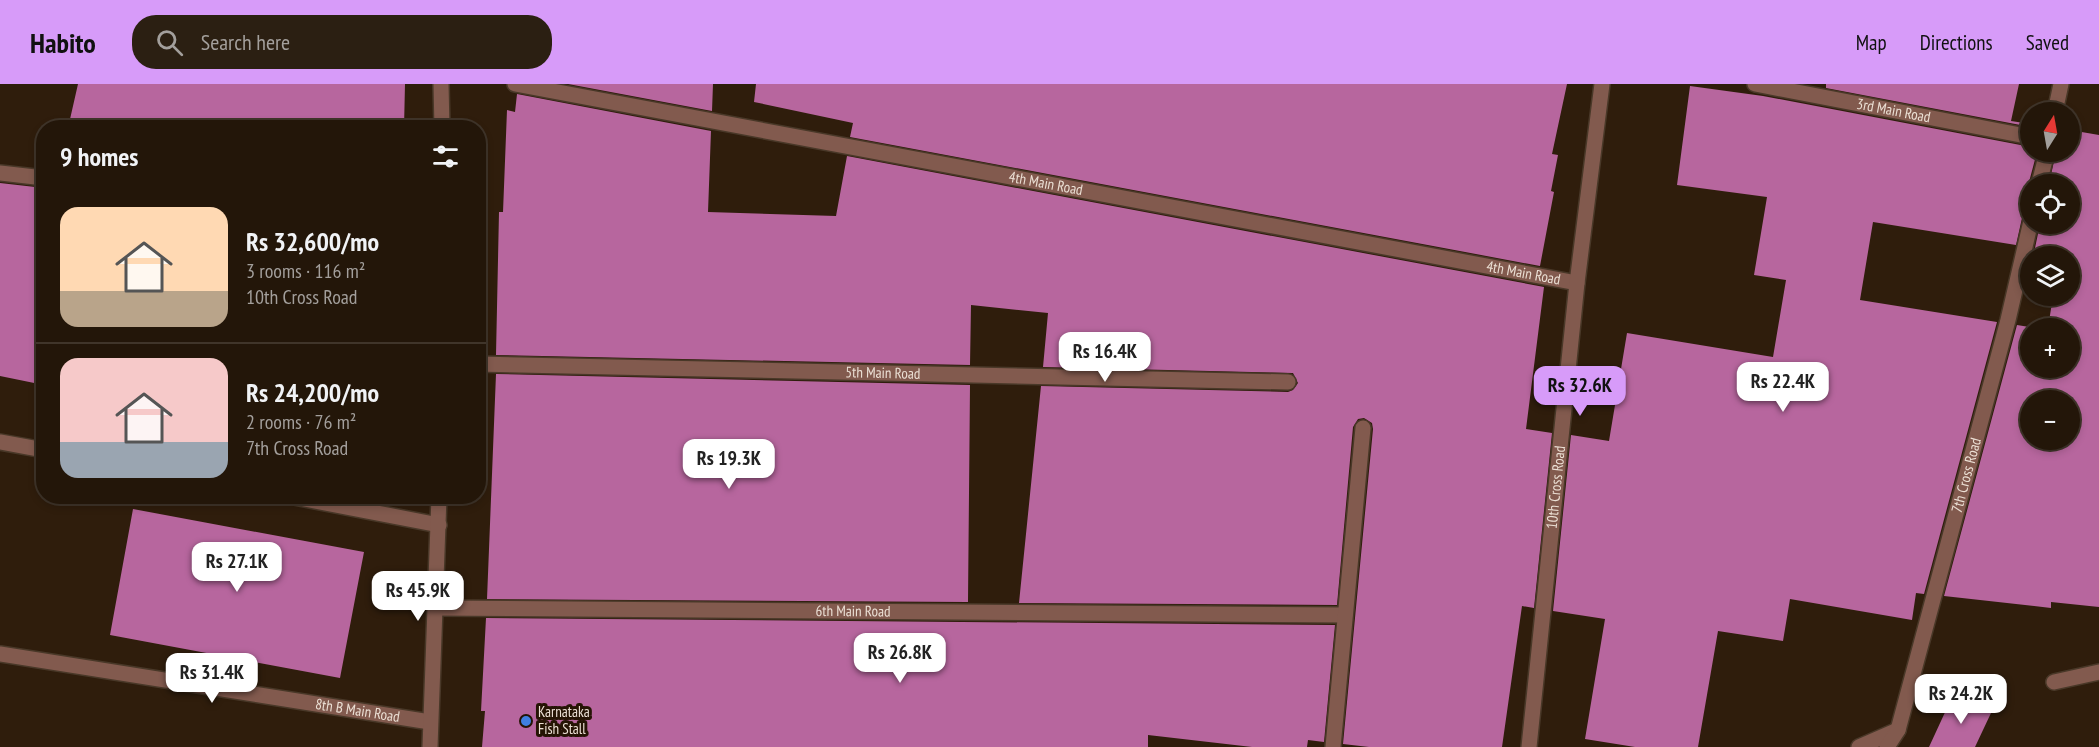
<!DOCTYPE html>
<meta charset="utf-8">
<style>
:root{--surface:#231609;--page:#2b1f12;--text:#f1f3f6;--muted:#a39f9c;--line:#40352a;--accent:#d79bf9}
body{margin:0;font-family:"PT Sans Narrow",sans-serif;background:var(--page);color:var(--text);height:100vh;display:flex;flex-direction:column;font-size:22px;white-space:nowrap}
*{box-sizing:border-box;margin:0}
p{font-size:20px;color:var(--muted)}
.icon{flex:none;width:33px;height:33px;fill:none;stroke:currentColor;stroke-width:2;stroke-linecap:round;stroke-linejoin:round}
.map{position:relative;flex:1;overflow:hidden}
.drawer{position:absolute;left:36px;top:36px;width:450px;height:384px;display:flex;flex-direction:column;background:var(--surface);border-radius:24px;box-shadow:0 3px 9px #0003,0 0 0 2px var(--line)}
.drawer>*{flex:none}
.needle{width:39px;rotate:11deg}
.fabs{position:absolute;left:2020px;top:18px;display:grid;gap:12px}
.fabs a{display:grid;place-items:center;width:60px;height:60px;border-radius:50%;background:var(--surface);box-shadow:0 3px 9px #0003,0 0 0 2px var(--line);font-size:30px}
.price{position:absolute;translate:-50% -51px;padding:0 14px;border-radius:12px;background:#fff;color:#222;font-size:20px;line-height:39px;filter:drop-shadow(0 2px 3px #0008)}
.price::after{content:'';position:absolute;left:50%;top:36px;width:18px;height:14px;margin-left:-9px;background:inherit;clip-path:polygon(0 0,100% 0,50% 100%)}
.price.current{background:var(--accent);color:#111}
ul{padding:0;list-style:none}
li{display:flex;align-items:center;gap:18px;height:150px;padding:0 24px}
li+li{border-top:2px solid var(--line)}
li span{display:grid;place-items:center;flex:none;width:168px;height:120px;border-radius:18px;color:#555}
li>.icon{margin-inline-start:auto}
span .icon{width:72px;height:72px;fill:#fffc;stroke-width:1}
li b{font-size:26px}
h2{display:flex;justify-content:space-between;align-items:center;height:72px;padding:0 24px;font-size:26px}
header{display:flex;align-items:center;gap:36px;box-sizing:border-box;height:84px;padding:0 30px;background:var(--accent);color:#111}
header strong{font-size:28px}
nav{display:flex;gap:33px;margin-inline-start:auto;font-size:21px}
.search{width:420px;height:54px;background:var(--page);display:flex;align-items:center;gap:15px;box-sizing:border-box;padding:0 21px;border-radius:24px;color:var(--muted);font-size:22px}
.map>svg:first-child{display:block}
.building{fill:#b7669e;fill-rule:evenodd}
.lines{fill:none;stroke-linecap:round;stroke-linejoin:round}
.minor-casing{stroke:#493828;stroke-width:18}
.minor{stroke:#825a4e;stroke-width:15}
.shop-dot{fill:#3f7fe0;stroke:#251404;stroke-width:2}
.labels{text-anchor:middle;stroke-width:6;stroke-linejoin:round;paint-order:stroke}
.street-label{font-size:15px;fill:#ebdfd4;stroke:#251404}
.poi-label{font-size:15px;fill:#ebdfd4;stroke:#251404;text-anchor:start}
</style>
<header>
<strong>Habito</strong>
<div class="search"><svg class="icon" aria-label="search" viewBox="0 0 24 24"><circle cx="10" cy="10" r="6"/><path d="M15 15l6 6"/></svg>Search here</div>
<nav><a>Map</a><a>Directions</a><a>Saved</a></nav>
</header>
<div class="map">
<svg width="2099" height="663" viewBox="0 0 2099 663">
<rect width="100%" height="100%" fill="#2f1d0c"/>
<path class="building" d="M78,0h327l-1,44h-336z
M568,0h145l-1,27z
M756,0h811l-15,70 6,1 -7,36 3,1 -14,74 -690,-129 3,-14 -99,-21z
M1826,0h193l-8,37 20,3v3l-205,-39z
M1690,2l73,10 268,51v5h6l-8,30 2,30 -9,6 -6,27 -143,-23 -13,78 137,22 -73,272 -8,-1 -4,27 -122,-21 -7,42 -65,-10 -20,116h-63l-50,-8 20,-120 -52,-8 18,-176 38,6 18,-108 146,24 13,-77 -32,-5 13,-78 -90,-12z
M517,10l194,37 -3,81 128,4 11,-60 697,131 -18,142 26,4 -18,175 -12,-2 -20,141h-133l-26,-3 30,-315 -1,-6 -8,-5 -6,1 -5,8 -16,178 -318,-2 22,-217 247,6 5,-2 5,-7 -5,-10 -250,-6 5,-54 -77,-8 -1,60 -474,-10 3,-143h4l4,-102 8,2z
M2070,46l29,5v472l-48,-5v6l-107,-12 73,-271 19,3h-5v40h39v-40h-22l5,-32h17v-40h-12l1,-4 -24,-4 5,-24h30v-40h-21l7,-32h14zM2031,316h39v40h-39z
M0,99l44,5v197l-44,-9z
M496,290l474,11 -2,217 -481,-3z
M133,425l231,43 -24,126 -230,-43z
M486,534l849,7 -11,117 -16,-2 -1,7h-55l-104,-12v12h-666l3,-36h-4z
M1953,611l38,18 -16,34h-46z"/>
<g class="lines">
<defs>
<g id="minor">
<path d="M441,0l1,44"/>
<path id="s1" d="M515,0l1062,199"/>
<path id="s2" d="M1755,0l276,53"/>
<path d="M2055,28l6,-28"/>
<path d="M0,89l44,5"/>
<path d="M2039,100l8,-32"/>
<path id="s3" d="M478,280l810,18"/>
<path d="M0,358l44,8"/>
<path d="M289,412l150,29"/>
<path id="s4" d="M435,524l910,7"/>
<path id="s5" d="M0,570l430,68"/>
<path d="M2054,598l45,-10"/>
<path d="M430,663l9,-251"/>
<path d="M1333,663l30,-319"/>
<path id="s6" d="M1529,663l48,-464 25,-199"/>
<path d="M1859,663l39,-17"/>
<path id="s7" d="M1887,663l11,-17 110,-410 23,-99"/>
</g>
</defs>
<use href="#minor" class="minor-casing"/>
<use href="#minor" class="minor"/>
</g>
<circle class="shop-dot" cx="526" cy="637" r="6"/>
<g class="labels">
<g class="street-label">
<text dy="5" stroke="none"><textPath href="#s2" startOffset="141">3rd Main Road</textPath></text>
<text dy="5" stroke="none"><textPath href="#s1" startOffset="540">4th Main Road</textPath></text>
<text dy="5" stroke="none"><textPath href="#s1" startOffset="1026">4th Main Road</textPath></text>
<text dy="5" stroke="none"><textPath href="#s3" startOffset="405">5th Main Road</textPath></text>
<text dy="5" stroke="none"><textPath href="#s7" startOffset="284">7th Cross Road</textPath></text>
<text dy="5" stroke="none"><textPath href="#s6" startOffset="261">10th Cross Road</textPath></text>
<text dy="5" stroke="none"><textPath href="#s4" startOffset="418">6th Main Road</textPath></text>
<text dy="5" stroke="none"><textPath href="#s5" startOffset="362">8th B Main Road</textPath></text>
</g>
<g class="poi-label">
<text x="538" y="633">Karnataka<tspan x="538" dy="17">Fish Stall</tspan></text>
</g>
</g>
</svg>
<div class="fabs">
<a><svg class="needle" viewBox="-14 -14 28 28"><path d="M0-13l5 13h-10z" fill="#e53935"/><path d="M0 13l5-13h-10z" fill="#a39f9c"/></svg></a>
<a><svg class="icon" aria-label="locate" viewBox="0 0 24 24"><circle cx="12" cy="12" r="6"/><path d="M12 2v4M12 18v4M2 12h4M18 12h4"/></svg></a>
<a><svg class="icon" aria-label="layers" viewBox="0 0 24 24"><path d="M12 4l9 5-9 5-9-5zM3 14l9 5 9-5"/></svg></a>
<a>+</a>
<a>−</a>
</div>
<b class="price" style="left:1105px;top:299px">Rs 16.4K</b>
<b class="price" style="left:1783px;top:329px">Rs 22.4K</b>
<b class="price current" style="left:1580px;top:333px">Rs 32.6K</b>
<b class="price" style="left:729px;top:406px">Rs 19.3K</b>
<b class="price" style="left:237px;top:509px">Rs 27.1K</b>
<b class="price" style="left:418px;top:538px">Rs 45.9K</b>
<b class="price" style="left:900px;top:600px">Rs 26.8K</b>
<b class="price" style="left:212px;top:620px">Rs 31.4K</b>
<b class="price" style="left:1961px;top:641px">Rs 24.2K</b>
<section class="drawer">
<h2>9 homes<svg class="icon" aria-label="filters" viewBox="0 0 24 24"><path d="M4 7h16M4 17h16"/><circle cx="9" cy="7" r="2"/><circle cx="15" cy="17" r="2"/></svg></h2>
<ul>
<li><span style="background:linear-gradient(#ffd9b3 70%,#b9a48a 0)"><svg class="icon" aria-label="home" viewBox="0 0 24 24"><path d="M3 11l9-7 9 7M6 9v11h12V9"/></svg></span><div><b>Rs 32,600/mo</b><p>3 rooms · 116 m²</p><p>10th Cross Road</p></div></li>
<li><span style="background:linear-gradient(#f6c9c9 70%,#9aa5b1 0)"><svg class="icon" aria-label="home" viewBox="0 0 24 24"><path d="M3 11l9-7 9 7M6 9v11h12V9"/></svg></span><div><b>Rs 24,200/mo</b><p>2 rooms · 76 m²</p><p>7th Cross Road</p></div></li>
</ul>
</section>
</div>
